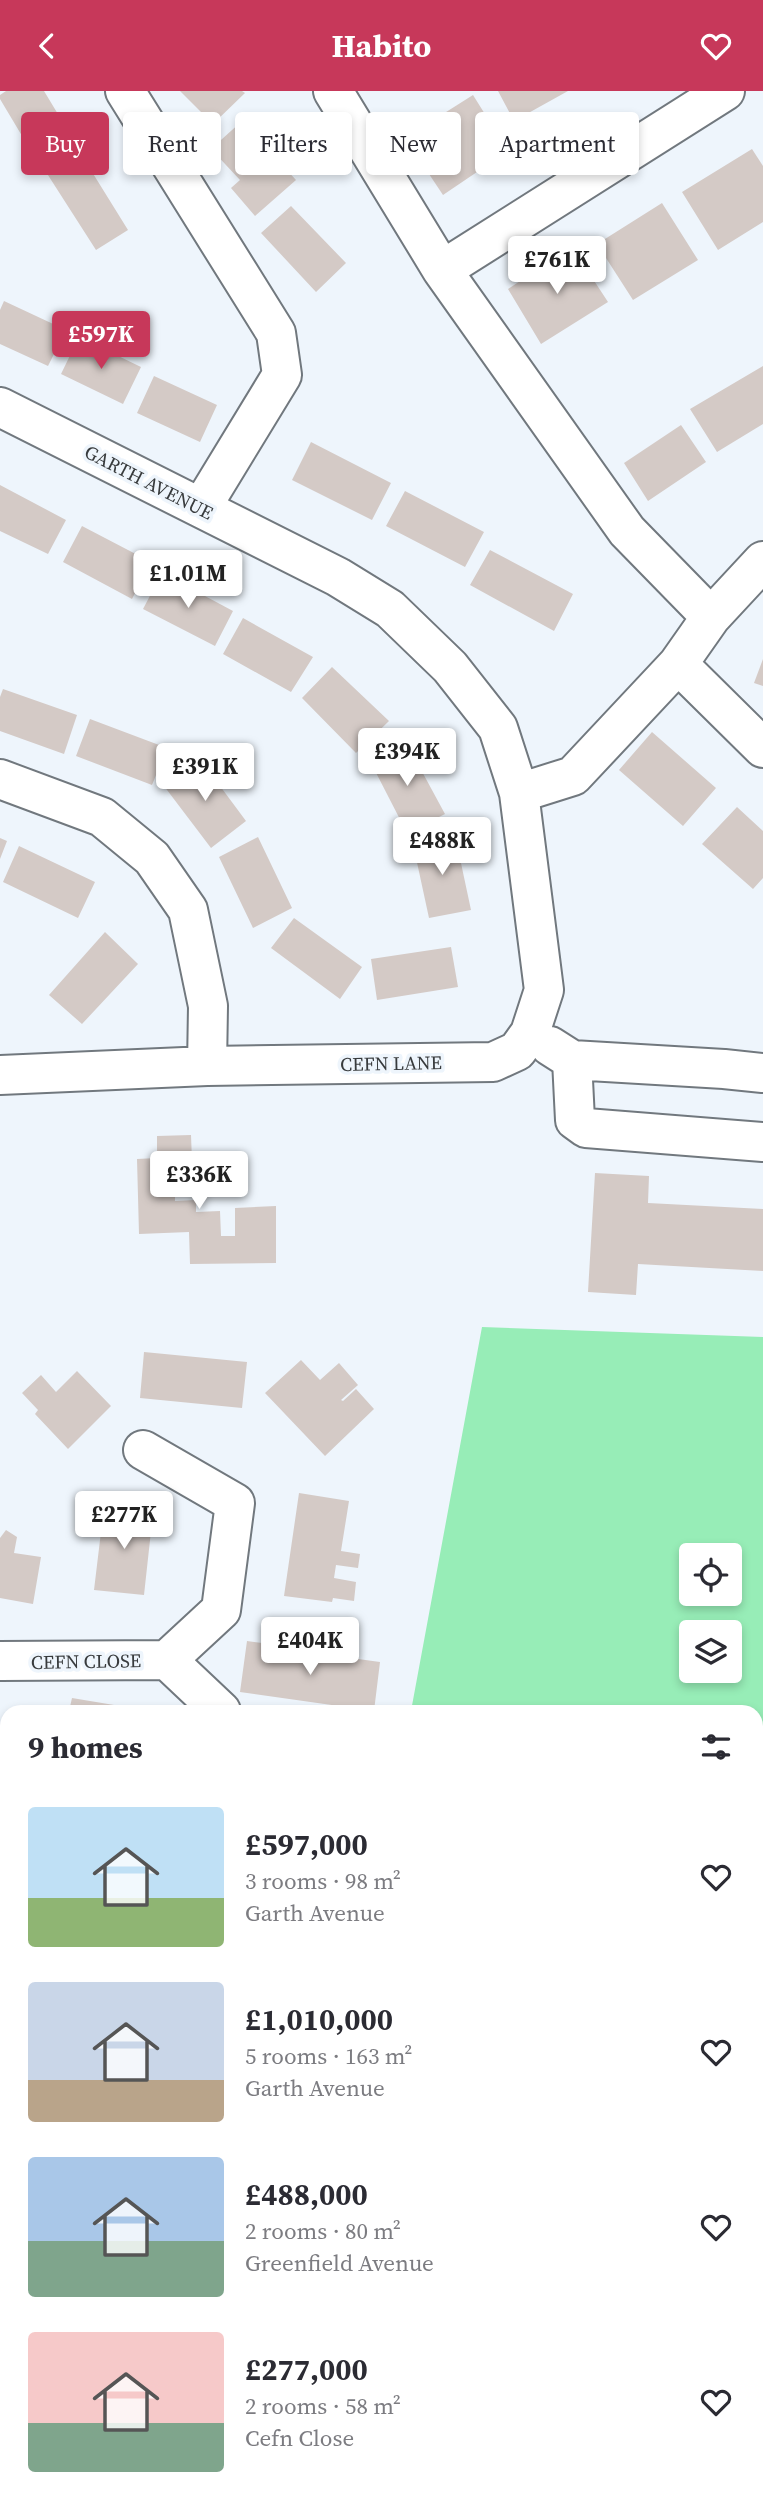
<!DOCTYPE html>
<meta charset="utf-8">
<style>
:root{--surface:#fff;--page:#f7f7f7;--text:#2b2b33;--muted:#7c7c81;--accent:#c7385a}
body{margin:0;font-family:"Source Serif 4",serif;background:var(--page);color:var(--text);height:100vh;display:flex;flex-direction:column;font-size:26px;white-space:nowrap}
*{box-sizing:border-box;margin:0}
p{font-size:23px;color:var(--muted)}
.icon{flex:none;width:38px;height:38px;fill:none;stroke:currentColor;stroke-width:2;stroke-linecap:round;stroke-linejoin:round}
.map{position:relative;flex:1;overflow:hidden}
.drawer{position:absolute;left:0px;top:1614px;width:763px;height:800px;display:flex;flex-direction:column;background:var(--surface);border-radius:21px 21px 0 0;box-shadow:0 4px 10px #0003}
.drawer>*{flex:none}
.hud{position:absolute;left:21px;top:21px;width:721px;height:63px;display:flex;gap:14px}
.tools{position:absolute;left:679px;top:1452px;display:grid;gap:14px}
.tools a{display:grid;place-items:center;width:63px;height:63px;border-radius:7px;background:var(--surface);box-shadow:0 4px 10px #0003;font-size:35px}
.price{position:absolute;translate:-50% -60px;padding:0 16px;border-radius:7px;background:#fff;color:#222;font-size:23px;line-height:46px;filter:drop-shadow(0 2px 4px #0008)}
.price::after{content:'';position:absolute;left:50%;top:42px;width:21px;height:16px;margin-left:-10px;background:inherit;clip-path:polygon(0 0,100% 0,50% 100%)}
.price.current{background:var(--accent);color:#fff}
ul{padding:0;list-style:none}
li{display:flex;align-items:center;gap:21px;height:175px;padding:0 28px}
li span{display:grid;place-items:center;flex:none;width:196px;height:140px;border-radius:7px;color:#555}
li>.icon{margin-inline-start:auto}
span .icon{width:84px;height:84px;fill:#fffc;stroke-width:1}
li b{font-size:30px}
h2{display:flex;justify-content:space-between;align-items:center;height:84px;padding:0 28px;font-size:30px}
.pill{padding:0 24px;border-radius:7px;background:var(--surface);box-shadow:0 4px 10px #0003;font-size:24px;line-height:63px}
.pill.current{background:var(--accent);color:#fff}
header{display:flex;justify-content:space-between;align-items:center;height:91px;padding:0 28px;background:var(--accent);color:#fff;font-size:32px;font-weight:700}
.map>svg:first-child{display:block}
.green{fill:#97edb7;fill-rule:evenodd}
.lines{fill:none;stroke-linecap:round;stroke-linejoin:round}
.river{stroke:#54a8e8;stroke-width:66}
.building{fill:#d4cac6}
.minor-casing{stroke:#71787e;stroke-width:42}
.major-casing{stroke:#b2868b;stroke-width:42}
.path{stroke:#90959a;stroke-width:4.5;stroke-dasharray:3.5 3.5;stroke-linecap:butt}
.minor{stroke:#fff;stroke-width:38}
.major{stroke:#f8ced3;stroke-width:38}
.labels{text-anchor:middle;stroke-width:7;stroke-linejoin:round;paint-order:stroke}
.street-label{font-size:19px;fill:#383b3d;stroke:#eef5fc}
</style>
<header><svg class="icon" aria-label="back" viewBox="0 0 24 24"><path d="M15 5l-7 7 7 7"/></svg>Habito<svg class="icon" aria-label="heart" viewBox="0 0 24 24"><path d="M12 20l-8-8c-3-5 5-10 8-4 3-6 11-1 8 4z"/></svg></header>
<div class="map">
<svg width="763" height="2412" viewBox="0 0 763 2412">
<rect width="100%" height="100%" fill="#eef5fc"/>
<path class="green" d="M482,1236l281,10v1166h-763v-590l7,1v583h749v-786h-345zM691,1465h39v38h-39zM691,1542h39v38h-39z"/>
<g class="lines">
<path class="river" d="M756,2053l7,-2
M0,2098l7,1"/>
</g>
<path class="building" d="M6,0h38l26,43 -36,22 -34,-57v-4z
M180,0h62l3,2 -32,31z
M498,0h70l-54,30z
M473,4l35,56 -65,44 -38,-57z
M242,30l54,59 -41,36 -24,-28 9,-8 -29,-31z
M752,58l11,17v56l-45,28 -36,-58z
M79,60l49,79 -32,20 -50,-78z
M662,112l36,57 -65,40 -36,-56z
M291,115l55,57 -30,29 -55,-59z
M572,156l36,55 -67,42 -33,-55z
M4,210l62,29 -18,36 -48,-22v-34z
M79,246l62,30 -18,37 -62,-30z
M763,275v58l-46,28 -27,-43z
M154,285l63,29 -17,37 -63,-29z
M681,334l25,37 -58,39 -24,-38z
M311,351l80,41 -19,37 -80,-40z
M0,394l66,35 -18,34 -48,-23z
M405,400l79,41 -19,35 -79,-41z
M82,435l69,36 -19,37 -69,-37z
M490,459l83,44 -19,37 -84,-46z
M162,482l71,38 -18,35 -72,-37z
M243,527l70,39 -22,35 -68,-38z
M763,568v27l-9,-3z
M332,576l57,54 -33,32 -54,-55z
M3,598l74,26 -13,39 -64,-23v-34z
M90,628l77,29 -15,37 -76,-29z
M652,641l64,56 -33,38 -64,-56z
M406,651l39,72 -38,19 -37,-72z
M200,668l46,62 -35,27 -47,-62z
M737,716l26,24v47l-10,11 -51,-45z
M455,744l16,75 -42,8 -16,-74z
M258,746l34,71 -39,20 -34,-71z
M0,747l7,3 -7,18z
M19,755l76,36 -17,36 -75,-36z
M294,827l68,49 -22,32 -69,-51z
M105,841l33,32 -56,60 -33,-29z
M451,856l7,40 -81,13 -6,-41z
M191,1044l2,52h-18v14l21,-1v12l24,-1 1,25h14v-28l41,-2v57l-86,1 -1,-32 -50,2 -2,-75 20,-1v-22z
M595,1082l54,3 -1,27 115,6v62l-125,-7 -2,31 -48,-3z
M144,1261l103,10 -5,46 -102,-10z
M301,1269l19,20 19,-17 19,22 -17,15 2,1 13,-12 18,20 -49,47 -60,-63z
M77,1280l34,35 -43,43 -33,-35 3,-4 -16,-17 19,-18 15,17z
M299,1402l50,8 -8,50 19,3 -2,14 -22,-3 -2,13 22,4 -2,19 -21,-3 -1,4 -48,-6z
M104,1416l49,6 -9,82 -50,-5z
M6,1439l11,7 -3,16 27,4 -8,47 -33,-6v-60z
M247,1550l32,4 -1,3 102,14 -6,49 -134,-19z
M72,1607l42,7 -1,6h-44z"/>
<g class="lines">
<defs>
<path id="minor" d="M125,0l151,242 6,42 -81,133
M333,0l109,179 185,261 84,86
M442,179l283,-179
M0,316l338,170 52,32 60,58 48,61 21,65
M678,573l85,84
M0,688l102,38 50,41 36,52 20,96 -1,60
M550,955l22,14 152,9 39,4
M572,969l3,60 11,8 177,14
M0,984l207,-9 286,-4 24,-11 13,-18 14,-43 -25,-197 54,-17 105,-112 33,-47 52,-56
M143,1359l92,53 -14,107 -54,50
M0,1570l167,-1 54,51"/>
<path id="major" d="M756,1927l7,-2
M0,2018l7,2"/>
</defs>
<use href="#minor" class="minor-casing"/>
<use href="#major" class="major-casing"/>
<path class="path" d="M0,2153l7,1
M756,2156l7,-1"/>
<use href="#minor" class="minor"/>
<use href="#major" class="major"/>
</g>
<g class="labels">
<g class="street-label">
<text transform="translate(149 391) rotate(27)" y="7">GARTH AVENUE</text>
<text transform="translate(391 972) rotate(-1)" y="7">CEFN LANE</text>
<text transform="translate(86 1570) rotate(-1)" y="7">CEFN CLOSE</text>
</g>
</g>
</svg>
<div class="tools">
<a><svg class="icon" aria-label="locate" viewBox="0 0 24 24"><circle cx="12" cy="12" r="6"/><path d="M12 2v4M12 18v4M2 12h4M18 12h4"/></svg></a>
<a><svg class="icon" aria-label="layers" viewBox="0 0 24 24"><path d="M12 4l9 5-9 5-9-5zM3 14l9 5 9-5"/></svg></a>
</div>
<b class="price" style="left:557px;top:205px">£761K</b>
<b class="price current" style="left:101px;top:280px">£597K</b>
<b class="price" style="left:188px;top:519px">£1.01M</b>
<b class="price" style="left:407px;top:697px">£394K</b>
<b class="price" style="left:205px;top:712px">£391K</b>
<b class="price" style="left:442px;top:786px">£488K</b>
<b class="price" style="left:199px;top:1120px">£336K</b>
<b class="price" style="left:124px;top:1460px">£277K</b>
<b class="price" style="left:310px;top:1586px">£404K</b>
<div class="hud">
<a class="pill current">Buy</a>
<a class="pill">Rent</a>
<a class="pill">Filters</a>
<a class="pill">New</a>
<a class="pill">Apartment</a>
</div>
<section class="drawer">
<h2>9 homes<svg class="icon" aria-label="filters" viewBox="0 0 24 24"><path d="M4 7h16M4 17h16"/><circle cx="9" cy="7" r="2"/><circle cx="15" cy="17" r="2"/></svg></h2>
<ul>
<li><span style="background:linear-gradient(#bfe0f5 65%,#8fb573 0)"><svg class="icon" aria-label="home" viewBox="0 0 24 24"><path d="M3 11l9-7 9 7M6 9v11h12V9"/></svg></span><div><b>£597,000</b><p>3 rooms · 98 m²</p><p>Garth Avenue</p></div><svg class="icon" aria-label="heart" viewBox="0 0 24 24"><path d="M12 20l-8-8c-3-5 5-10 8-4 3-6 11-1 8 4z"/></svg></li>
<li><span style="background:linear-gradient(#c9d6e8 70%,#b9a48a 0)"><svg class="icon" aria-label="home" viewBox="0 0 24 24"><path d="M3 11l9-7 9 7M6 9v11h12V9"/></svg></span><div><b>£1,010,000</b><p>5 rooms · 163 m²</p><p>Garth Avenue</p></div><svg class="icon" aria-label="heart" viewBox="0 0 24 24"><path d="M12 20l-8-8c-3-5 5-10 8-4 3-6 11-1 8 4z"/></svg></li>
<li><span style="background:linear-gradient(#a9c7e8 60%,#7fa58c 0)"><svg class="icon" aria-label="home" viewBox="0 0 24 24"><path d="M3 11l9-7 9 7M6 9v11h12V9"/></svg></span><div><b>£488,000</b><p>2 rooms · 80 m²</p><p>Greenfield Avenue</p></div><svg class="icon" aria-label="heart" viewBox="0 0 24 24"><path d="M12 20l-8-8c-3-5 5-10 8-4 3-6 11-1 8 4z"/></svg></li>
<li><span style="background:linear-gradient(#f6c9c9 65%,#7fa58c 0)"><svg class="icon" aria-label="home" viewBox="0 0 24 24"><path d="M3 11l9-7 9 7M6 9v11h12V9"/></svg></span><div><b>£277,000</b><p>2 rooms · 58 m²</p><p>Cefn Close</p></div><svg class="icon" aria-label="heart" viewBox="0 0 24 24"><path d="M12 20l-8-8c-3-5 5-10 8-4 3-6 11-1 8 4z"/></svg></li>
</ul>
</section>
</div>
